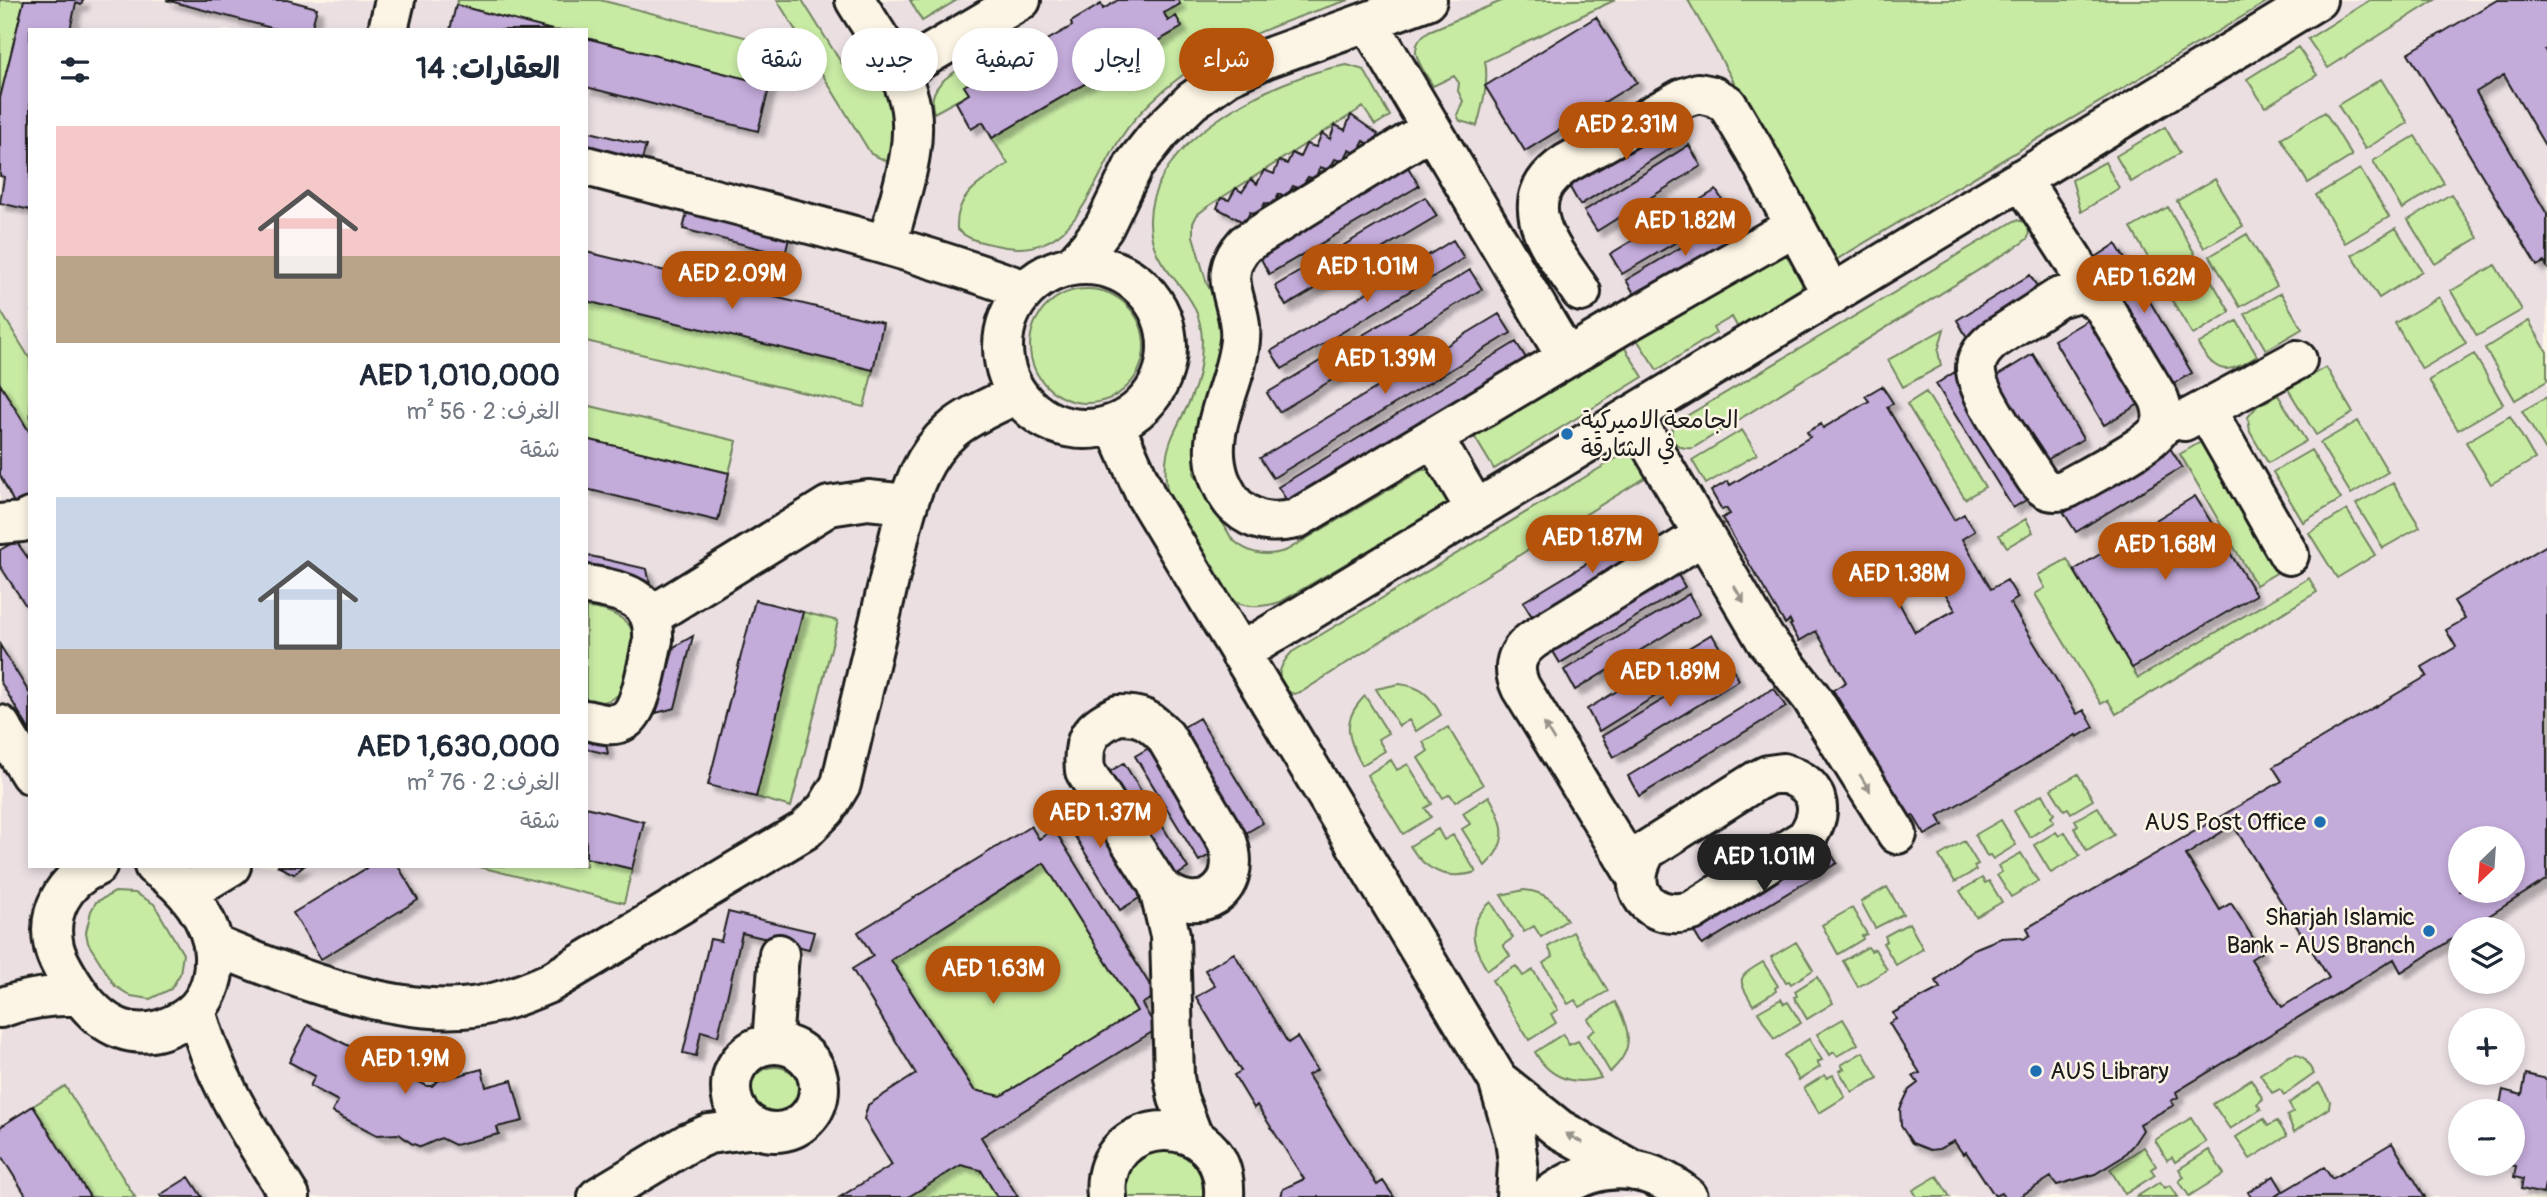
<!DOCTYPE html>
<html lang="ar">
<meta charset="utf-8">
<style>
:root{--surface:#fff;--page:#f2f2f3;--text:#1f2937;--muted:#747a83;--accent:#b45309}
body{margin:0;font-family:Pangolin,"Playpen Sans Arabic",sans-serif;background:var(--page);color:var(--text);direction:rtl;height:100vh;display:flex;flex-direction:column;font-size:26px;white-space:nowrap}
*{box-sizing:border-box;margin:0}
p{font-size:23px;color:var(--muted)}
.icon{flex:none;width:38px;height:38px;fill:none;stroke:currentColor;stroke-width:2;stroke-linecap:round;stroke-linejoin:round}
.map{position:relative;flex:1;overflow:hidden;direction:ltr}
.panel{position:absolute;left:28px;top:28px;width:560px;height:840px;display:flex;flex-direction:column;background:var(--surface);border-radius:0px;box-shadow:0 4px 10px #0003;direction:rtl}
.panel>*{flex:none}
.guide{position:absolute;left:609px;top:28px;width:665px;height:63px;direction:rtl;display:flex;gap:14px}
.needle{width:46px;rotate:205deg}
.tools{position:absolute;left:2448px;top:826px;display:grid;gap:14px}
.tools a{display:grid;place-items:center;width:77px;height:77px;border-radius:50%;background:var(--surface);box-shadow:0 4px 10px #0003;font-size:35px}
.price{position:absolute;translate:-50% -60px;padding:0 16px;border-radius:24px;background:var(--accent);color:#fff;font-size:23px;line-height:46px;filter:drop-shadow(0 2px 4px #0008)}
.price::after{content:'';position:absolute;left:50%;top:42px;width:21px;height:16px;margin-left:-10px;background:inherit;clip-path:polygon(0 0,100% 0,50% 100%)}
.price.current{background:#222;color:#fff}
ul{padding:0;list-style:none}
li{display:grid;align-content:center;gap:14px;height:371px;padding:0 28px}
li span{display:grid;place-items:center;height:217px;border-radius:0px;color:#555}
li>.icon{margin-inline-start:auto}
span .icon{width:126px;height:126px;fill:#fffc;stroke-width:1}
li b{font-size:30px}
h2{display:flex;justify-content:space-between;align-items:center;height:84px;padding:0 28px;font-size:30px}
.tag{padding:0 24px;border-radius:32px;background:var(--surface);box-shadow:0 4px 10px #0003;font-size:24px;line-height:63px}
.tag.current{background:var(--accent);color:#fff}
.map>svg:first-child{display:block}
.built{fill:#ebdfe2;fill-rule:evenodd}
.green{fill:#c8eba4;stroke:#728460;stroke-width:2}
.building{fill:#c3abda;stroke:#1c1c1c;stroke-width:2;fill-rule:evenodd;filter:url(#shadow)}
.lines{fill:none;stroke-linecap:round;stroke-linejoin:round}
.minor-casing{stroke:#1c1c1c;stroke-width:44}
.minor{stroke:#fcf5e5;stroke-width:38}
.oneway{fill:#97938b}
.poi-dot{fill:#1f6fb2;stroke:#fcf5e5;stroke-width:2.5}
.labels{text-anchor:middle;stroke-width:5;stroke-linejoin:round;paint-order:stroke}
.poi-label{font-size:24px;fill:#1c1c1c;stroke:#fcf5e5;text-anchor:start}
</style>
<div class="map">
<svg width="2547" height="1197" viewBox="0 0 2547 1197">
<defs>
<filter id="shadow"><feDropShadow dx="6" dy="6" stdDeviation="2" flood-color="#0004"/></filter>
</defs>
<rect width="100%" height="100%" fill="#fcf5e5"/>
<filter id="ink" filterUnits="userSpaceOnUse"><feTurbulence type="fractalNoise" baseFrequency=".0143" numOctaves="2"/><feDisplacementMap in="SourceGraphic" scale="14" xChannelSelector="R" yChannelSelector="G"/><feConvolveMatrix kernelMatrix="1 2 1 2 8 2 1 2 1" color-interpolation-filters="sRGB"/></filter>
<g filter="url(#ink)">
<path class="built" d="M0,0h2547v1197h-2547zM30,30h556v836h-556zM2460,838h53v53h-53zM2460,929h53v53h-53zM2460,1020h53v53h-53zM2460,1111h53v53h-53z"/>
<path class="green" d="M0,0h24l-24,98z
M458,0h142l180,46 -10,39 -184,-47v-8h-34l-96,-25z
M777,0h25l40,64 23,-14 30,54 -4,59 -20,-9z
M910,0h47l-35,21z
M1178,0h171c-66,21 -134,45 -186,91 -15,13 -33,32 -43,48 -32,51 -47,125 -125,106 -14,-3 -27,-5 -38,-16 -2,-36 25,-47 51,-65l-16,-26 189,-110 -5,-11 -8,4 -4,-8 16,-9z
M1504,0h111l-130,61c4,21 -2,43 -8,65l-17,-5 -3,-6 6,-14 -5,-10 1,-8 -5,-7 -21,10c-11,-19 -30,-38 -4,-55z
M1688,0h582l-436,261z
M2370,0h65l-107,68 -20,-29z
M2298,47l19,28 -52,32 -18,-28z
M972,62l8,15 -15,9 4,8 -35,19c-9,-27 18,-40 38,-51z
M1347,65l17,5 26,46 -15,9 -12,-18 -156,100 -10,8 -4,8v13l14,48 11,19 10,33 -32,114 -2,23 38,66c16,15 34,19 55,11l135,-80h15l14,28 -5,7 -166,97c-17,6 -41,7 -55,-7 -7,-7 -11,-19 -16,-28 -12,-20 -29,-42 -38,-64 -5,-12 -6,-28 -5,-41 2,-25 16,-42 25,-64 8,-18 11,-37 11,-57 -1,-52 -40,-60 -50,-102 -21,-91 122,-163 195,-174z
M2381,79l27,44 -43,26 -27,-44z
M2325,112l27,44 -44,27 -27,-45z
M2165,127l15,26 -49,29 -15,-26z
M2415,136l29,47 -42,26 -29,-48z
M2105,162l14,26 -38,24 -9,-32z
M2360,169l29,48 -44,26 -29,-48z
M2215,179l28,47 -39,22 -27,-47z
M2451,194l27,44 -43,26 -27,-44z
M2168,207l27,47 -37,21 -27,-47z
M2016,220l9,2 4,7 -1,9 -6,5 -329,205c-17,2 -27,-10 -18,-25z
M2396,228l26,43 -43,27 -27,-43z
M2247,234l30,52 -37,21 -30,-51z
M1783,252l9,2 14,25 -6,10 -62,39 -6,-11 -19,11 3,5 -59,37 -21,-32z
M2201,263l29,49 -37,23 -30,-50z
M2495,265l27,45 -45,26 -26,-45z
M1030 346a57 57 0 1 1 114 0a57 57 0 1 1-114 0Z
M2281,293l21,36 -36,21 -21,-36z
M2439,297l27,46 -44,26 -27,-46z
M586,301l287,69 -9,37 -278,-66z
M0,310l30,49v74l-30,-49z
M2237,321l20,35c-28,18 -41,20 -59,-12z
M2529,321l18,31v29l-32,19 -30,-52z
M1944,329l-6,22 3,15 -38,21 -15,-27z
M1623,345l20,32 -149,92 -20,-33z
M2474,354l29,50 -45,26 -29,-50z
M2326,367l27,46 -37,22 -28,-46z
M1926,392l59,95 -20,12 -58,-95z
M2278,395l28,46 -38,22 -18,-31 -2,-15 9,-11z
M2547,397v54h-1l-24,-40z
M586,405l151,36 -8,32 -143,-34z
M2510,416l25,43 -44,25 -25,-42z
M2358,421l30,51 -37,22 -31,-51z
M1742,430l15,24 -51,30 -14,-24z
M2213,435l75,131 -32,19 -76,-131z
M1632,449l16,27 -231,142 -114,73 -9,3c-23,-9 -15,-29 -2,-42z
M2311,450l30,49 -38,23 -30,-50z
M2393,483l27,44 -37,21 -27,-44z
M2347,510l28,45 -38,23 -28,-45z
M2026,519l7,13 -26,15 -8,-12z
M2067,559l71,119 171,-100 8,14 -201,122 -8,-14 -7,4 -66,-110 10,-6 -7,-13z
M586,608c21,1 49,10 50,36 0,15 -10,34 -14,48 -12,10 -21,12 -36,9z
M803,612l35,9 -47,186 -35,-10z
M1399,684c22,2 32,12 42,31l-25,16 -7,-11 -10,6 -23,-37z
M1365,696l23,37 -10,6 7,12 -23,14c-15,-27 -21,-45 3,-69z
M1448,727l35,58 -28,17 -5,-8 -7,4 -25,-40 10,-7 -5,-9z
M1391,760l6,10 11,-6 24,40 -7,4 6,9 -28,17 -36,-59z
M2078,774l15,26 -22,13 -3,-5 -4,2 -13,-21z
M2043,794l11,20 -3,3 3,5 -24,15 -16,-26z
M1489,796c16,28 21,46 -4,70l-23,-37 8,-5 -7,-11z
M2098,807l16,28 -27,16 -13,-23 4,-3 -3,-5z
M2001,820l15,25 -23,14 -3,-4 -3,1 -12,-21z
M1438,829l6,11 9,-5 23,37c-28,9 -51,-1 -66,-26z
M2056,832l3,4 6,-4 15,24 -29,17 -17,-28z
M1964,841l14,23 -4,2 2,4 -21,12 -16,-26z
M2021,853l17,28 -27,16 -14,-22 5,-3 -4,-6z
M586,858l46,11 -8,34 -148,-37h110z
M1044,863l93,148 -136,85 -27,-6 -83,-130z
M1982,878l3,5 4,-2 13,21 -26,15 -16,-26z
M1887,887l16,27 -28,14 -14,-26z
M1524,890c22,2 32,12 43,30l-26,17 -7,-11 -10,6 -23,-37z
M115,892l20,1 19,11 29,50 -3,20 -9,15 -21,10 -19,-3 -16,-10 -27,-43 -2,-11 5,-21 5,-9z
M1491,902l22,36 -10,7 7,11 -23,14c-15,-25 -22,-46 4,-68z
M1852,908l15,26 -5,2 1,3 -25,15 -16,-29z
M1909,923l14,26 -27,16 -13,-22 4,-2 -2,-5z
M1573,932l35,59 -28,16 -5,-7 -7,4 -25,-41 10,-6 -5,-10z
M1796,942l17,28 -22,14 -2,-3 -3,1 -15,-25z
M1868,947l3,4 4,-2 12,21 -29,17 -15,-26z
M1763,962l15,24 -3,2 1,3 -23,14c-16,-27 -17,-27 10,-43z
M1516,966l7,10 10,-6 25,40 -7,4 5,9 -27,17 -37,-60z
M1817,977l16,26 -26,16 -13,-22 3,-1 -2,-5z
M1781,999l3,5 4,-2 13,21 -27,16 -16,-27z
M1615,1002c15,27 21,47 -5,70l-22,-37 7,-5 -7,-11z
M1843,1019l15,25 -21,12 -3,-4 -4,3 -13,-21z
M1563,1034l6,11 9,-4 23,37c-28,8 -52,0 -66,-26z
M1809,1039l13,21 -5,2 3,5 -21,13 -15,-25z
M1863,1052l15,26 -26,14 -13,-21 5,-2 -3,-4z
M2297,1054l8,5 9,15 -30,21 -4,-6 -8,4 -12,-19 29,-18z
M748 1094a27 27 0 1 1 54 0a27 27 0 1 1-54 0Z
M1825,1075l2,3 6,-3 12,22 -26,16 -15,-25z
M2251,1079l12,20 -6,5 4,5 -31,20 -17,-25z
M2319,1083l11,18 -1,7 -35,24 -7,-16 6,-4 -4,-9z
M65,1086l70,111h-45l-57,-91z
M2191,1118l15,24 -31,20 -3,-5 -5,3 -12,-20z
M2264,1119l4,7 9,-5 10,15 -37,23 -14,-22z
M2144,1147l12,19 -5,3 4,6 -30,19 -15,-25z
M1160,1149c29,2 45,18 43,48h-76c-4,-25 10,-41 33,-48z
M2209,1150l15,24 -35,22 -10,-15 5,-4 -5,-8z
M961,1165l20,5 16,27h-89z
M1937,1176l13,21h-33l-4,-7z
M2160,1182l5,6 5,-3 8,12h-42z"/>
<path class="building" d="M24,0h59l-2,5 -5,-2 -6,27h-40v180l-30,-7 4,-26 -4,-1v-78z
M166,0h121l30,8 -6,22h-32z
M1118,0h60l2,4 -16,9 4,8 8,-5 6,11 -190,111 -9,-16 -12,7 -15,-27 13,-8 -5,-8 16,-9 2,4 30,-17 -3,-6 31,-18 2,3 30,-17 -1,-4 30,-18 2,5z
M2497,0h50v49l-2,1 2,4v95l-43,-74 -28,17 71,122v53l-3,-5 -7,4 -129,-213z
M456,5l96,25h-102z
M1596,17l41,65 -112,69 -40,-65z
M586,38l184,47 -12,46 -172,-44z
M1351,115l27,19 -7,11 -7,-4 -7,13 -8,-4 -6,12 -8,-3 -6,11 -9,-3 -5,12 -7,-2 -8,12 -7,-3 -7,12 -7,-4 -6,12 -8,-3 -7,12 -8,-3 -5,11 -28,-15 4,-10 8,2 7,-12 6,4 9,-13 6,5 7,-14 10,4 5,-13 8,3 5,-11 8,4 6,-13 10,3 6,-14 8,6 5,-14 10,5z
M1673,120l12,19 -105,66 -12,-21z
M586,131l60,15 -6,20 -54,-14z
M1689,145l12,21 -104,65 -13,-20z
M1408,167l11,19 -150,88 -10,-19z
M1716,190l13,21 -107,63 -12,-20z
M1425,197l12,19 -151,90 -11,-20z
M688,209l102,25 -5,21 -102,-26z
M1732,217l12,19 -106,64 -12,-20z
M1453,240l11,18 -182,111 -11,-18z
M2116,244l76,129 -21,12 -75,-128z
M586,252l297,71 -10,47 -287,-69z
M1470,270l12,19 -203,123 -12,-19z
M2030,275l11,18 -73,46 -11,-19z
M1499,314l12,19 -238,145 -13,-20z
M2093,317l51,84 -40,24 -50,-85z
M1516,342l13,21 -238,144 -13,-20z
M2033,354l50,85 -38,22 -50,-84z
M1955,372l76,125 -18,11 -77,-124z
M0,384l30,49v71l-12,7 -18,-36z
M1882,386l11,17 -6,4 67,113 10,-6 11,17 -13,8 29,50 16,-9 11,18 -8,5 67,111 7,-4 10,17 -17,10 -1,-2 -138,81 5,9 -18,10 -12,-20 -4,2 -76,-127 13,-8 -30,-51 -17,10 -9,-16 2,-1 -2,-4 -5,4 -63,-106 8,-4 -4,-6 -4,2 -11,-19 17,-10 2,4 80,-48 -3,-5 14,-8 2,4 46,-27 -4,-5zM1932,570l23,40 -40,22 -22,-40z
M586,439l143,34 -11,48 -132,-32z
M2170,448l12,19 -106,65 -12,-19z
M2195,496l61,99 -124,73 -58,-98z
M1649,526l12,21 -125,76 -13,-21z
M16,541l14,20v51l-30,-46v-16z
M2547,545v334l-79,50h-8v5l-59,38 -7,-13 -218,133 2,5 -7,4 3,4 -34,19 3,6 -10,15 -12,13 -26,16 -38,11 -6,-8 -32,20h-15l-3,-4 -6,3 -29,-44 -3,2 -9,-13 -15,8 -9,1 -18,-7 -11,-17 -1,-17 9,-19 9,-7 -5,-7 7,-3 -31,-50 7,-4 -3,-6 47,-25 -4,-7 26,-24 12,-8 27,-11 17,-1 6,2 6,-4 -3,-7 255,-147 -9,-14 154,-91 -5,-9 34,-20 -10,-17 19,-11 -11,-18zM2233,825l96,153 -47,29 -31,-48 11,-7 -31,-49 -11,7 -34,-55zM2460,838h53v53h-53z
M586,555l61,14 3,15 -64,-15z
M1674,568l11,19 -125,76 -12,-20z
M1689,594l11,20 -125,76 -11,-20z
M755,600l48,12 -47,185 -48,-12z
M1712,634l11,20 -124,77 -12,-22z
M693,636l-18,72 -19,5 18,-66z
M0,645l30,49v37l-30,-50z
M1728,661l11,19 -125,77 -12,-21z
M1774,688l12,19 -147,89 -11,-20z
M1199,718l64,105 -22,13 -64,-105z
M586,734l19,4 3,16 -22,-5z
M1154,745l65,105 -20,11 -64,-105z
M1124,763l64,105 -20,13 -64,-106z
M1080,790l64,105 -24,15 -64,-105z
M586,807l58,15 -12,47 -46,-11z
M1031,826l8,13 15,-10 102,166 -14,9 15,25 -176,108 37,60h-21l-16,-27 -20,-5 -53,32h-68l52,-32 -28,-46 4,-14 48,-31 -64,-105 21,-13 -15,-24zM1044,863l93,148 -136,85 -27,-6 -83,-130z
M1824,843l13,20 -135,82 -12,-20z
M277,866h27l-10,8z
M370,866h28l20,34 -97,59 -28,-46z
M728,912l86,20 -5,17 -67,-16 -24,103 -17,-5 -5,25 -13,-3 27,-114 11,2z
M1234,953l54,90 9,-6 20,33 -9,5 69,110 6,-4 11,16h-113l2,-8 21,-10 -47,-74 -3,3 -20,-33 7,-4 -45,-74 19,-11 -10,-16z
M308,1025l119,61h5l5,-5 45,-12 4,18 26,-7 11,41 -26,6 2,7 -44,11 -14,-7 -20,9 -10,-4 -12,-9 -22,1 -45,-23 6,-11 -28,-15 5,-10 -26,-14z
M2526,1074l21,5v106l-2,-1 -2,10 -22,-5 2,-10 -9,-2 2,-11 -12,-2h9v-53h-23l1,-4 8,2 4,-19 19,5z
M33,1106l57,91h-63l-27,-43v-27z
M2392,1143l33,54h-151l50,-30 8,12z
M2274,1176l9,15 -9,6h-23l-3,-5z
M189,1177l13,20h-41l-1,-2z"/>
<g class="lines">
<defs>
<path id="minor" d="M855,0c18,30 41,60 52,93 16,46 -9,108 -20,152
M1369,23l198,335
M388,30l7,-30
M899,72l122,-72
M1431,129l-186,115c-32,35 -1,58 -5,96 -4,48 -38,90 -20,140 4,9 9,20 17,27 18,16 36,17 59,12l324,-193 175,-100
M586,166c147,39 296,72 439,124
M2021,179l53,82 15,34
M1003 347a82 82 0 1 1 164 0a82 82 0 1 1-164 0Z
M1072,266l17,-19 15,-20 30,-62 27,-34 31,-30 35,-25 40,-18 160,-58
M1581,292c-27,-41 -74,-90 -14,-129l116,-65 15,-5 15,3 14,8 28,47 77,144
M2078,292l11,3 14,11 56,93c4,11 6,22 -1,32 -10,15 -71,46 -90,57 -14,6 -24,3 -32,-9 -14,-22 -63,-89 -60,-112 1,-12 9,-20 17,-27l65,-42z
M2206,410l83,145
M1633,415l132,224 46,58 86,137
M2184,421l113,-61
M1114,424l32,72 352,584 17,59 3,24 -2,34
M1433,437l43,73
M0,524l22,-2 8,-4
M586,585c37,6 69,11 67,55 -5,20 -11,69 -28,80 -12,8 -26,3 -39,0
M651,616l178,-110 39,-6 39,4
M1240,653l1077,-653
M1118,715c23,0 31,4 47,21l62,105c18,50 -30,81 -69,44l-73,-114c-3,-31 4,-43 33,-56z
M0,725l30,49
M1783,773c34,10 44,35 23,65l-114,73c-43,11 -70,-22 -45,-61l109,-69 12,-6z
M97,866c-33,14 -51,46 -43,81 3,13 12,27 19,38 27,43 64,63 111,34 22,-14 31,-38 30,-64 -1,-35 -30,-71 -60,-89
M1636,876l-115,-188c-10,-21 -5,-36 13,-49l170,-104
M1158,885l12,50 4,142 4,21 15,39
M186,893l45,-27
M214,945c72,30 170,68 248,63 31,-2 59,-13 87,-25l256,-153 21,-21 15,-25 61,-259c9,-35 21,-70 49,-94 16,-15 46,-27 66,-37
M0,1008c27,-10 51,-13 80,-12
M196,1010c18,71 57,126 94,187
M772,1043l7,-89
M731 1088a44 44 0 1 1 88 0a44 44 0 1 1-88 0Z
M1498,1080l61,49 75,42
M598,1197l90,-54 21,-9 47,-6
M1107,1197c-10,-85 122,-91 117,0
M1547,1197c46,-35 95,-39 141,0"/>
</defs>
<use href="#minor" class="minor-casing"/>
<use href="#minor" class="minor"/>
</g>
<defs><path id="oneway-solid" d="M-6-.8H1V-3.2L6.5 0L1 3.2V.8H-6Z" transform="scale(1.75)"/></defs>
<g class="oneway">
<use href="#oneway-solid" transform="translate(1739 594) rotate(59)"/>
<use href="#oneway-solid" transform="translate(1549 732) rotate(-121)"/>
<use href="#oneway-solid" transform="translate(1865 783) rotate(58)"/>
<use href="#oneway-solid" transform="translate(1574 1138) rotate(-152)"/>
</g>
</g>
<g class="poi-dot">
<circle cx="1567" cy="434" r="7"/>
<circle cx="2320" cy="822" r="7"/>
<circle cx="2429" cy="931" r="7"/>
<circle cx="2036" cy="1071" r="7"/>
</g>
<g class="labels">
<g class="poi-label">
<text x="1581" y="428">الجامعة الاميركية<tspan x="1581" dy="28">في الشارقة</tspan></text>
<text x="2306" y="830" text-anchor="end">AUS Post Office</text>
<text x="2415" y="925" text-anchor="end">Sharjah Islamic<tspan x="2415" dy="28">Bank - AUS Branch</tspan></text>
<text x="2050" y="1079">AUS Library</text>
</g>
</g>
</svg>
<div class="tools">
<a><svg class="needle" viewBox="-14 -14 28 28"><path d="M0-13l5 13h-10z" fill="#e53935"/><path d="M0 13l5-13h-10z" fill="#747a83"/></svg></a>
<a><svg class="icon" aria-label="layers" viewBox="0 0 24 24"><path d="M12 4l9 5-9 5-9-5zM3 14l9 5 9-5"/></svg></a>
<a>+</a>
<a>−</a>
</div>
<b class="price" style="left:1626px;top:162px">AED 2.31M</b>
<b class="price" style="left:1685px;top:258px">AED 1.82M</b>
<b class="price" style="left:1367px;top:304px">AED 1.01M</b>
<b class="price" style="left:732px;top:311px">AED 2.09M</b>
<b class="price" style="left:2144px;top:315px">AED 1.62M</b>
<b class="price" style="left:1385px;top:396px">AED 1.39M</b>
<b class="price" style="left:1592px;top:575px">AED 1.87M</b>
<b class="price" style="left:2165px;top:582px">AED 1.68M</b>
<b class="price" style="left:1899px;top:611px">AED 1.38M</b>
<b class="price" style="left:1670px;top:709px">AED 1.89M</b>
<b class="price" style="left:1100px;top:850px">AED 1.37M</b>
<b class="price current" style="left:1764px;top:894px">AED 1.01M</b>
<b class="price" style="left:993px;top:1006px">AED 1.63M</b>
<b class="price" style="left:405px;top:1096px">AED 1.9M</b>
<div class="guide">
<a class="tag current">شراء</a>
<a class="tag">إيجار</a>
<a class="tag">تصفية</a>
<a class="tag">جديد</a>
<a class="tag">شقة</a>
</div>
<section class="panel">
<h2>العقارات: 14<svg class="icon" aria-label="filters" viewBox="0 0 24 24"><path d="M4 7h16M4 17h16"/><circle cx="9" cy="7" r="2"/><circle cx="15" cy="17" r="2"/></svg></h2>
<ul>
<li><span style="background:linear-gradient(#f6c9c9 60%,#b9a48a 0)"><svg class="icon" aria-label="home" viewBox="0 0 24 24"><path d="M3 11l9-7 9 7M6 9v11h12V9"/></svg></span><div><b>AED 1,010,000</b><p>الغرف: 2 · 56 m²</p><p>شقة</p></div></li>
<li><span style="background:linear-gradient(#c9d6e8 70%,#b9a48a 0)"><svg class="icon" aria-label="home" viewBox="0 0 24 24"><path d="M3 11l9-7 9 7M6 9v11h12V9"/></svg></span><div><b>AED 1,630,000</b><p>الغرف: 2 · 76 m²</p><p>شقة</p></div></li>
</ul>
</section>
</div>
